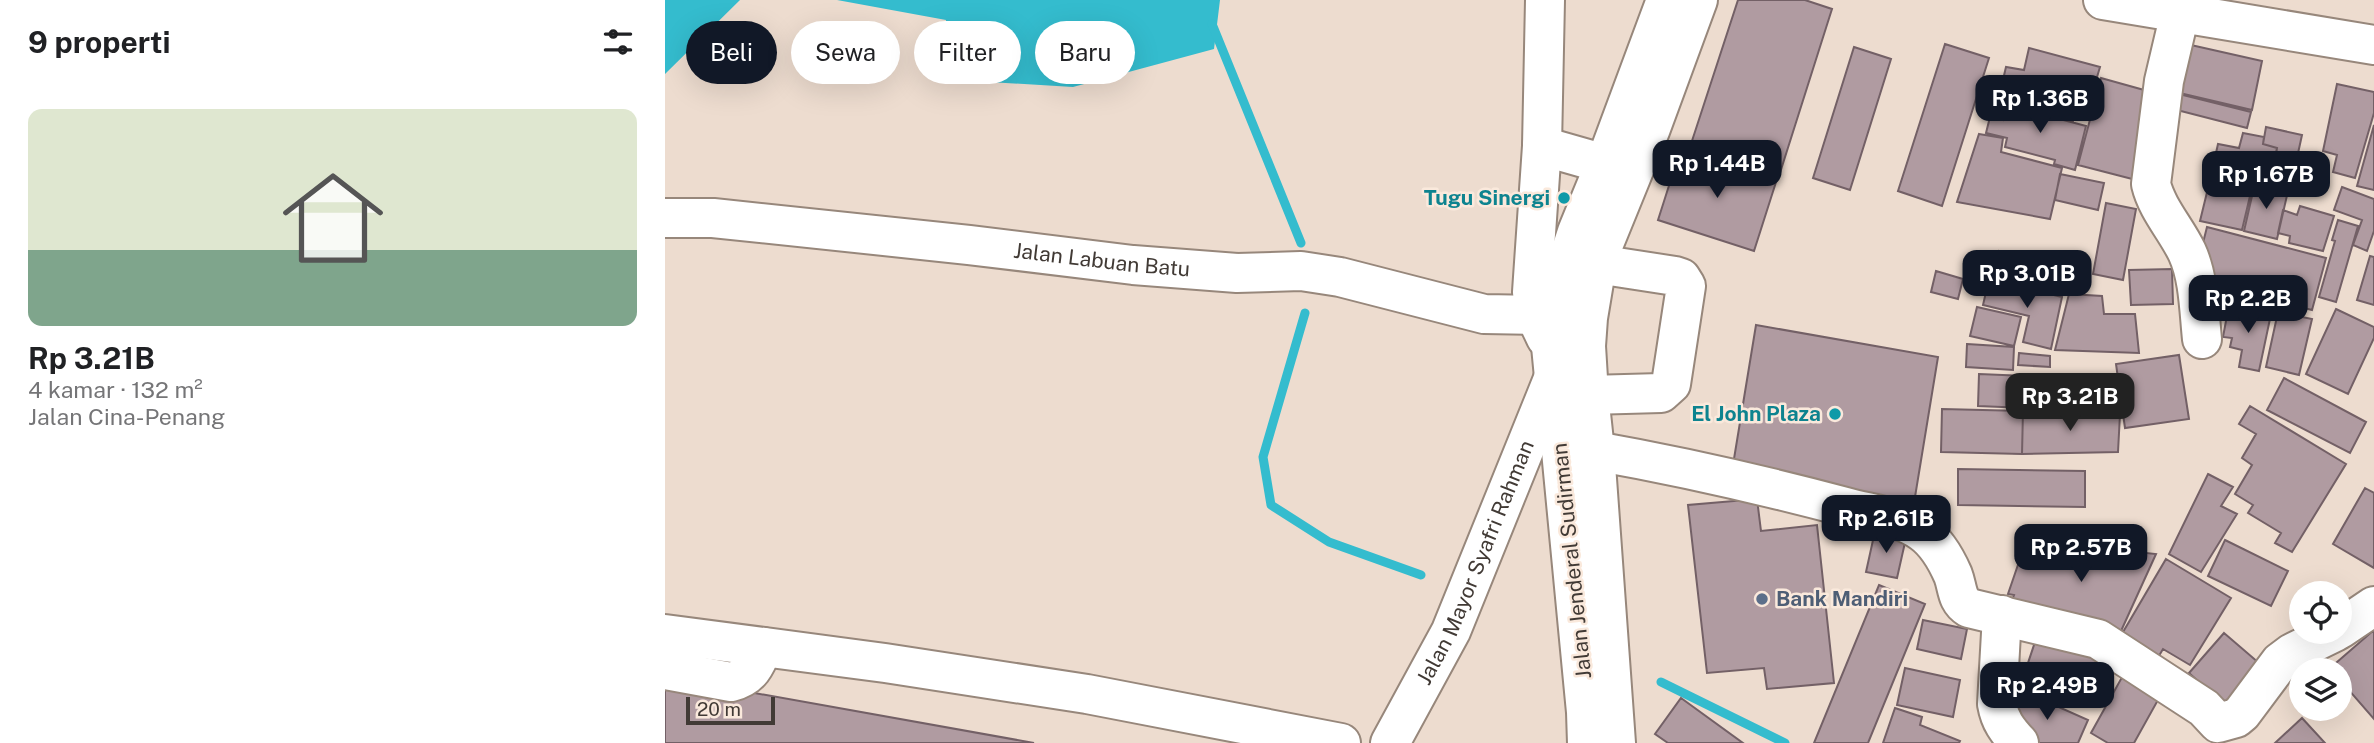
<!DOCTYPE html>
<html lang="id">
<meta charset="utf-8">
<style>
:root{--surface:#fff;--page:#f6f6f6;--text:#202124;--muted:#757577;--accent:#111827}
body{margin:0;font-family:"Public Sans",sans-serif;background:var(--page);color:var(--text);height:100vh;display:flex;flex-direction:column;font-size:26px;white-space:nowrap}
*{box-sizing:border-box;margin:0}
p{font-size:23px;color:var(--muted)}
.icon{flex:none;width:38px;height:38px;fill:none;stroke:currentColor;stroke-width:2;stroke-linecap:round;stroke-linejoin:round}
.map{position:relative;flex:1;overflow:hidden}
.drawer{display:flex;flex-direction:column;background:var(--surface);width:665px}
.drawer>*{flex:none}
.hud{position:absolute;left:21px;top:21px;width:665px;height:63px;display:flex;gap:14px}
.fabs{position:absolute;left:1624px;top:581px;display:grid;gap:14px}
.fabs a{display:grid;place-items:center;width:63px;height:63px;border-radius:50%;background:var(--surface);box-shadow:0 7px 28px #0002;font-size:35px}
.scale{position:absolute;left:21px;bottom:18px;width:89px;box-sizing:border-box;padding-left:7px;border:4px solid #413a35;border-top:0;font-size:19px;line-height:24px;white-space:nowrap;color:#413a35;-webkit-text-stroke:5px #fae9dc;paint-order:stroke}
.price{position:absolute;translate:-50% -60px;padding:0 16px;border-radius:14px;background:var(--accent);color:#fff;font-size:23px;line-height:46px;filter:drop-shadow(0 2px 4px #0008)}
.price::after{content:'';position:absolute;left:50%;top:42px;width:21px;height:16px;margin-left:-10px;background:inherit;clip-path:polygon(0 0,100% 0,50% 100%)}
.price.current{background:#222;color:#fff}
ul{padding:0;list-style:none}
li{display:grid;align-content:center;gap:14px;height:371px;padding:0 28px}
li span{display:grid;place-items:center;height:217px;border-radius:14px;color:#555}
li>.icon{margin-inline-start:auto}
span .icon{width:126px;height:126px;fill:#fffc;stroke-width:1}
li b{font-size:30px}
h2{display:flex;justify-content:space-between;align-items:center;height:84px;padding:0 28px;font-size:30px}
.pill{padding:0 24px;border-radius:32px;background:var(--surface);box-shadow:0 7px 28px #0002;font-size:24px;line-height:63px}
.pill.current{background:var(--accent);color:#fff}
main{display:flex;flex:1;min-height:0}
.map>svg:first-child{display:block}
.water{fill:#34bcce}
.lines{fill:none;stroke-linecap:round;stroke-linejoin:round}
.stream{stroke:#34bcce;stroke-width:9}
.building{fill:#b09ba1;stroke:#736066;stroke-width:2}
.minor-casing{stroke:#97877b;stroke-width:42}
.highway-casing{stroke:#97877b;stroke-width:42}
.minor{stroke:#fff;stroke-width:38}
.highway{stroke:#fff;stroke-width:38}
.culture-dot{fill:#0f9aa8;stroke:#fae9dc;stroke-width:2.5}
.service-dot{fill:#5c6f8a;stroke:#fae9dc;stroke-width:2.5}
.labels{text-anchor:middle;stroke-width:5;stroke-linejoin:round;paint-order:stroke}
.culture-label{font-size:21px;font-weight:bold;fill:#0d838f;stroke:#fae9dc;text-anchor:end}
.street-label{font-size:21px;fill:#413a35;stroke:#fae9dc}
.service-label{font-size:21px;font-weight:bold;fill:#4e5e75;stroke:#fae9dc;text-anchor:start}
</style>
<main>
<section class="drawer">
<h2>9 properti<svg class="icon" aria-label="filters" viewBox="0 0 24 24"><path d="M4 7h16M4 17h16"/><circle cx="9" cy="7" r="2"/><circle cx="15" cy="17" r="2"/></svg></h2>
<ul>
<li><span style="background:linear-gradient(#dfe7d0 65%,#7fa58c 0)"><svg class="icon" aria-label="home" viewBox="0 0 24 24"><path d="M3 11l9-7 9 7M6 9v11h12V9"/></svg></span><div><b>Rp 3.21B</b><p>4 kamar · 132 m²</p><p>Jalan Cina-Penang</p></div></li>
</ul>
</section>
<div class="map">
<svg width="1709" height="743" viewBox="0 0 1709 743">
<rect width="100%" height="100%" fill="#eddccf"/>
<path class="water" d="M0,0h75l-75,74z
M172,0h383l-6,49 -141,38 -134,-8 7,-59z"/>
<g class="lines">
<path class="stream" d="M547,24l89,219
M640,313l-42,144 8,48 58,37 92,33
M996,682l124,61"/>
</g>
<path class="building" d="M1073,0h67l27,9 -53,167 -89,-29z
M1517,43l80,18 -10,49 -81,-19z
M1280,44l44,14 -47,148 -44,-15z
M1189,47l37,12 -41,131 -37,-12z
M1364,48l71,19 -11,37 -12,-2 -4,19 -75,-20 8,-34 18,3z
M1436,78l61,17 -22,86 -62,-16z
M1672,84l37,8v21l-19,65 -22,-6 4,-17 -14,-4z
M1510,93l76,19 -4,16 -74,-19z
M1342,105l79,21 -11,44 -21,-6 1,-4 -50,-13 2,-9 -21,-5 4,-16 13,3z
M1709,125v65l-17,-4z
M1601,127l36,8 -7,32 -21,-5 3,-14 -14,-4z
M1578,133l21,4 -1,7 14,4 -3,20 -31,-8 -5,25 -28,-5 8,-36 21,4z
M1314,134l24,4 -2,14 61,16 -12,51 -93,-17z
M1016,148l96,31 -23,72 -96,-31z
M1578,160l45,11 -3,15 -31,-7 -12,51 -42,-9 10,-41 28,5z
M1395,174l44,9 -6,27 -43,-10z
M1590,183l33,8 -11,48 -33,-8z
M1677,187l32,12v32l-7,20 -14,-6 9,-25 -28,-10z
M1441,203l30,6 -13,71 -30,-6z
M1635,206l34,10 -11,35 -34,-8 1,-7 -12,-3 5,-23 14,5z
M1673,220l20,6 -22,76 -17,-5 16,-56 -3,-1z
M1542,227l119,31 -14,52 -118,-31z
M1334,251l49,17 -8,20 -48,-16z
M1312,252l16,4 -5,20 -16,-4z
M1705,256l4,1v48l-17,-5z
M1507,269l1,35 -42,1 -2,-35z
M1271,271l27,8 -5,20 -27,-7z
M1324,279l73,18 -11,52 -28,-7 6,-26 -46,-11z
M1404,294l33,2 2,18h31l4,39 -84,-3z
M1564,305l42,9 -12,57 -20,-4 3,-17 -12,-3 2,-9 -9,-1z
M1312,307l44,10 -7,29 -44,-10z
M1671,309l38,18v11l-26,56 -42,-20z
M1613,312l34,7 -13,56 -33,-8z
M1091,325l182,32 -24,146 -182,-32z
M1302,344l47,3 -1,23 -47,-3z
M1354,353l31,3v11l-32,-2z
M1514,355l10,64 -64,9 -9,-64z
M1314,374l47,2v32l-48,-2z
M1619,378l82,44 -16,31 -83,-43z
M1585,406l96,58 -54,88 -17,-9 6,-10 -33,-20 5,-8 -18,-11 17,-29 -10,-7 14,-24 -17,-10z
M1277,409l81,2 -1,43 -81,-2z
M1358,411l97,3 -2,38 -96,2z
M1293,469l127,2v36l-127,-2z
M1543,474l25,13 -12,19 16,8 -36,58 -32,-18z
M1700,488l9,5v75l-41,-24z
M1092,499l4,32 56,-6 17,158 -67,6 -3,-21 -57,5 -19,-168z
M1210,531l31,7 -9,40 -31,-6z
M1560,540l63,31 -17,35 -63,-30z
M1377,542l114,12 -35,77 -112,-23 5,-13 -6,-1 13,-38 15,6z
M1501,559l65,39 -41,67 -27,-16 -10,17 -37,-22z
M1214,585l46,19 -57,139h-54z
M1258,620l44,9 -6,30 -44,-10z
M1374,630l72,25 -15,45 -72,-25z
M1709,630v89l-34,-39v-10l-11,-1z
M1559,633l42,36 -36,41 -41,-37z
M1240,668l55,12 -7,37 -56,-12z
M1461,670l37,21 -29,52h-26l-17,-10z
M0,677l369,66h-369z
M1360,692l63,28 -10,23h-44l-25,-15z
M1016,698l62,45h-75l-13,-9z
M1230,708l27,9 -2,8 40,16 -1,2h-76z
M1637,718l23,25h-50z"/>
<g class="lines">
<defs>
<g id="minor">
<path d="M880,0l-3,146 -10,146 3,23 11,23"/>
<path d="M1438,0l271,45"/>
<path d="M1515,13l-16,68 -13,103c6,25 25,45 36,68 12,26 12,59 15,87"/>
<path d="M877,146l63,18"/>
<path id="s1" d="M0,218h48l256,27 164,20 104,8 64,-2 39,6 144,37 51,1"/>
<path d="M924,395l72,-2 10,-9 15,-98 -5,-8 -6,-2 -78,-12"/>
<path d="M930,451c85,15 168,34 251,56 25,7 56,10 76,25 14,10 24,27 31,43 5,13 3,25 16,33l129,31 106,69 14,15 18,-5 6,-5 38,-51 12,-9 43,-21"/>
<path d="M1337,615l-5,89c3,17 10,26 22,39"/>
<path d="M1675,629l34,-23"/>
<path d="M0,634l220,29 202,31 254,49"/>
<path d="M0,670l66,12c20,-5 25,-17 32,-35"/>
<path id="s2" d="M725,743l61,-112 102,-252"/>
</g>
<path id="highway" d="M922,743l-1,-31 -35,-366 11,-68 15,-46 28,-68 61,-164
M951,743l-21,-292 -6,-56 -3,-49 2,-28 9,-54 8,-23 46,-113 47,-128"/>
</defs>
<use href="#minor" class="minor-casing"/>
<use href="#highway" class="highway-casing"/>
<use href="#minor" class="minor"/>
<use href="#highway" class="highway"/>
</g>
<g class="culture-dot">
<circle cx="899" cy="198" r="7"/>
<circle cx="1170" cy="414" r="7"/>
</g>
<circle class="service-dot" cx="1097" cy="599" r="7"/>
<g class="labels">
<g class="culture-label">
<text x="885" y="205">Tugu Sinergi</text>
<text x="1156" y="421">El John Plaza</text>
</g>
<g class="street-label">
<text dy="7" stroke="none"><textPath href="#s1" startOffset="439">Jalan Labuan Batu</textPath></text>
<text transform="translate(907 561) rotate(-96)" y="7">Jalan Jenderal Sudirman</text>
<text dy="7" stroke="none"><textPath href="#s2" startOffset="200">Jalan Mayor Syafri Rahman</textPath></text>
</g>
<g class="service-label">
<text x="1111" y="606">Bank Mandiri</text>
</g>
</g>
</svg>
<div class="fabs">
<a><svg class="icon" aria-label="locate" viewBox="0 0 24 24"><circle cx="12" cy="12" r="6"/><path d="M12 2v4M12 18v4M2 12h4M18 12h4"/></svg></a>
<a><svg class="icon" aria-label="layers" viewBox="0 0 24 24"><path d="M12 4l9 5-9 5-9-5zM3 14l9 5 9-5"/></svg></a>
</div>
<div class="scale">20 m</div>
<b class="price" style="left:1375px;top:135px">Rp 1.36B</b>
<b class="price" style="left:1052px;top:200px">Rp 1.44B</b>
<b class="price" style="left:1601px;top:211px">Rp 1.67B</b>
<b class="price" style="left:1362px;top:310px">Rp 3.01B</b>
<b class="price" style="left:1583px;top:335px">Rp 2.2B</b>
<b class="price current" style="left:1405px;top:433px">Rp 3.21B</b>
<b class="price" style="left:1221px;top:555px">Rp 2.61B</b>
<b class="price" style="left:1416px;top:584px">Rp 2.57B</b>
<b class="price" style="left:1382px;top:722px">Rp 2.49B</b>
<div class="hud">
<a class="pill current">Beli</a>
<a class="pill">Sewa</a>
<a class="pill">Filter</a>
<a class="pill">Baru</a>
</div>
</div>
</main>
